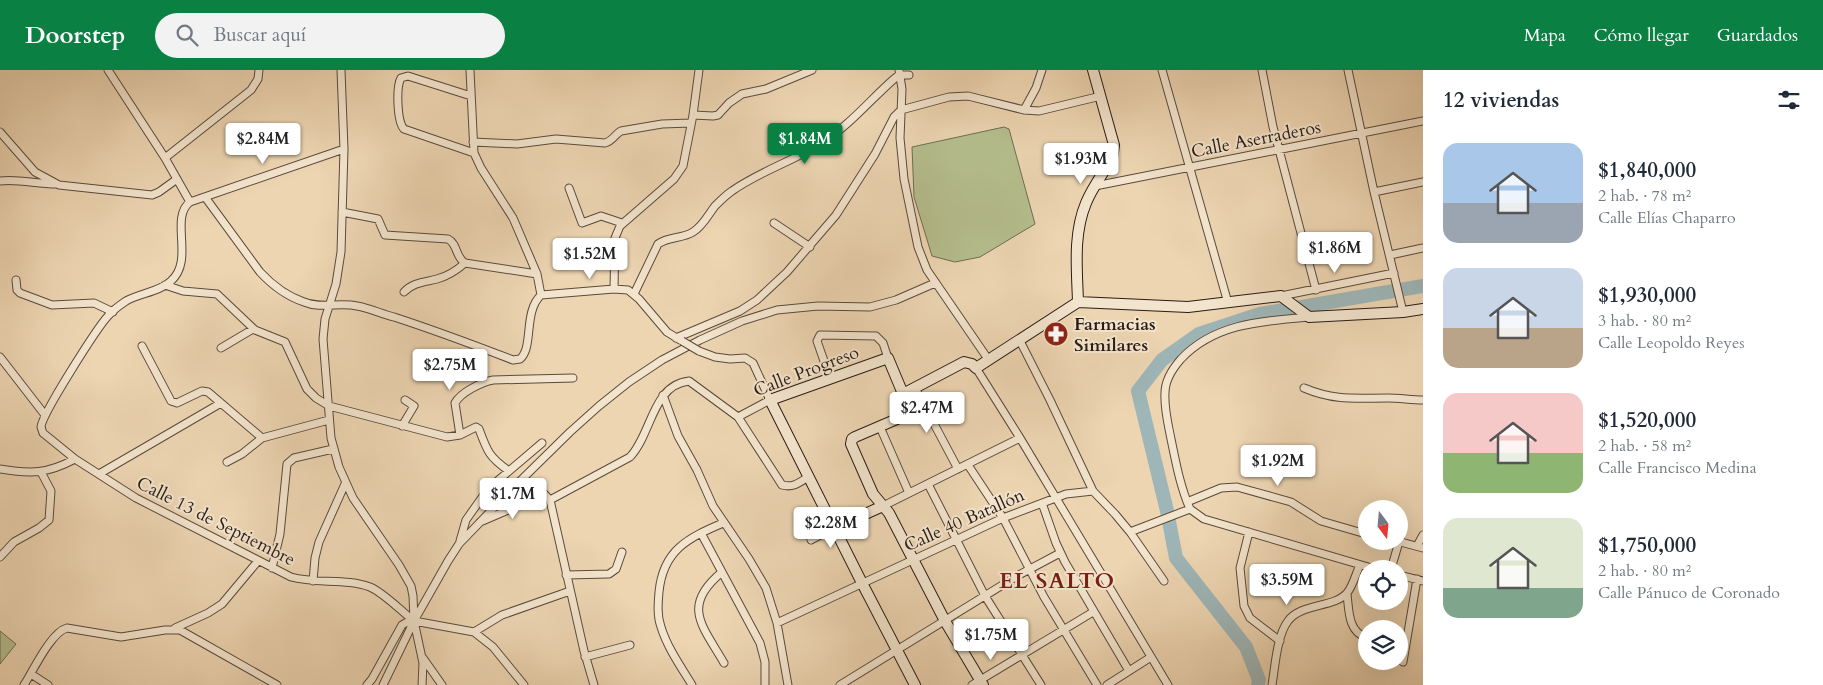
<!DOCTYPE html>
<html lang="es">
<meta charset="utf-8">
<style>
:root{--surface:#fff;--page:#f2f2f3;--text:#1f2937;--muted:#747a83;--accent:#0b8043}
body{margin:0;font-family:Cardo,serif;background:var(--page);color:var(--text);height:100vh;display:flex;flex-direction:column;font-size:19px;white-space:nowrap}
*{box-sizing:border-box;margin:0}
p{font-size:16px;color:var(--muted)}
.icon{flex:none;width:28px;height:28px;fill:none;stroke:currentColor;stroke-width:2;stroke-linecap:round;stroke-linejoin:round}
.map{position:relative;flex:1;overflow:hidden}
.sheet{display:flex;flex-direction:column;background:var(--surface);width:400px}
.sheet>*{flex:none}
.needle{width:32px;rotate:164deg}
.fabs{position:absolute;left:1358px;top:430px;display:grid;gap:10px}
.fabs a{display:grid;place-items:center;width:50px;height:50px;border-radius:50%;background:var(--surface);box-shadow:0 5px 20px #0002;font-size:25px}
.price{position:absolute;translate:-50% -42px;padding:0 11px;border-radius:5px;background:#fff;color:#222;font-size:16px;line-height:32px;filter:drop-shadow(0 1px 2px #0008)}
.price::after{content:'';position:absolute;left:50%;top:30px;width:15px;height:11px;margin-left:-8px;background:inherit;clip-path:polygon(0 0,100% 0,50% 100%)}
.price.active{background:var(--accent);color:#fff}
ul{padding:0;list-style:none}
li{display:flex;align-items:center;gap:15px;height:125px;padding:0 20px}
li span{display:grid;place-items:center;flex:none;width:140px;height:100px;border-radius:15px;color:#555}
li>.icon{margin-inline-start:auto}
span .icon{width:60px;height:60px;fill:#fffc;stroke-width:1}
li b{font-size:21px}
h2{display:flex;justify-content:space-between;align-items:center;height:60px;padding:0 20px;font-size:21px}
header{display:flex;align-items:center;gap:30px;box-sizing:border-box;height:70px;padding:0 25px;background:var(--accent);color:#fff}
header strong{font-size:24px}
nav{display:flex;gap:28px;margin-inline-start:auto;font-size:18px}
.search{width:350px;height:45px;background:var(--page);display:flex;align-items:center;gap:12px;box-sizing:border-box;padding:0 18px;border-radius:28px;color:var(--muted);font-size:19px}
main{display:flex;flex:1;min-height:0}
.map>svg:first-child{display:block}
.green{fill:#b5be8e;stroke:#6f6d52}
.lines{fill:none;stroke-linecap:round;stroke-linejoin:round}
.river{stroke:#9eb6b8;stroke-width:14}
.street-casing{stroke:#5a4a3c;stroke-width:9}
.secondary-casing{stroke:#291c15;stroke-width:12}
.street{stroke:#f3e4cd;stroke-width:7}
.secondary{stroke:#f3e4cd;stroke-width:10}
.street-bridge-casing{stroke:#5a4a3c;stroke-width:9;stroke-linecap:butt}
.street-bridge{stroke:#f3e4cd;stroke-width:7}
.labels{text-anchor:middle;stroke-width:4;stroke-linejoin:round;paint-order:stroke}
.street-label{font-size:18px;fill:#291c15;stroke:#f3e4cd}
.poi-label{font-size:18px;font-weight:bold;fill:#291c15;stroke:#f3e4cd;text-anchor:start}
.district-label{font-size:22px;font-weight:bold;letter-spacing:1px;fill:#7a1f14;stroke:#f3e4cd}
</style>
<header>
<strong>Doorstep</strong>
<div class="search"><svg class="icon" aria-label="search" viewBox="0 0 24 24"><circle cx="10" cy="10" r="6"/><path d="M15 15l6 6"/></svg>Buscar aquí</div>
<nav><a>Mapa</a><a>Cómo llegar</a><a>Guardados</a></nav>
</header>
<main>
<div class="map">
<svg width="1423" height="615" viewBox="0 0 1423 615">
<rect width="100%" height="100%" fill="#edd5b2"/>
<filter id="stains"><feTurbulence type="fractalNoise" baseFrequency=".004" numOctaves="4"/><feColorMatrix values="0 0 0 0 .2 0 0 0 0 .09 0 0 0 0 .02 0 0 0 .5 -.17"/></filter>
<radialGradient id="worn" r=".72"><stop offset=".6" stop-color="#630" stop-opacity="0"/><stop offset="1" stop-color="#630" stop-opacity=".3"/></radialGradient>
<path class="green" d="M1004,57l5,2 26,95 -55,33 -25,5 -23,-6 -18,-59 -2,-50z
M0,561l16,13 -16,20z"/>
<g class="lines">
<path class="river" d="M1258,615l1,-5 -13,-33 -70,-89 -9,-47 -29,-120 24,-31 37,-26 61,-20 163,-28"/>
<defs>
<path id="street" d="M108,0l57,88 25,44
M341,0l3,79 -3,103 -5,32 -11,35 -2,20 8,99 8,29 14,31 46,67 12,21 2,10 1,25 9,42 -1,22
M470,0l4,83 7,15 32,50 24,56 4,21
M899,0l3,19 -2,49 4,41 14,68 9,23 61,89
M1162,0l66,233
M1262,0l11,57 43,163
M1348,0l26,122 29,120
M471,26l-63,-20 -7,2c-5,9 -4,44 3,51l70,24
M1024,40l12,-22 6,-18
M693,45l20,1 5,-1 11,-12 13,-9 24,-5 46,-19
M0,62l35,40 24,13 93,10 7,-3 18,-13
M473,72l44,2 39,-5 49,4c8,-2 10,-9 16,-12l41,-7 29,-1
M344,79l-154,53c-21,16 5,58 -19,79 -12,11 -31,12 -45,20 -6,4 -13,9 -18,15 -11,12 -66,98 -67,111l2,6 32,26 61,39 155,79c25,7 56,1 79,10 14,6 31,24 44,34
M165,88l86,-68 7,-11 1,-9
M0,111c19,-2 37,3 56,3
M1095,116l328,-65
M569,118l13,35 19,-7 21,7
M1374,122l49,-10
M205,127l55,75c13,14 26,24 44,30 17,7 36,0 53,4 12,2 25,8 37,11 40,13 80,28 119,43l7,-1c14,-12 3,-47 21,-64
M342,142l36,7 7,16 63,4c10,5 7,18 17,24l72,11
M774,153l36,24
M1390,185l33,-7
M16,210l1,10 3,3 32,12 42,-2 19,9
M165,215l18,6 34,3 38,36 30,12 22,47 9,9 13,8 118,31 13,-2 16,-8 3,2c8,22 10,28 30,42
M614,219l1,-51 5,-12 54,-47 9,-13 10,-51 6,-45
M404,222c9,-10 22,-10 33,-13 11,-3 19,-8 28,-16
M634,224l24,-50c11,-8 24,-5 35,-12 10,-6 15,-17 22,-26 5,-5 11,-11 17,-15 28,-20 62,-30 91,-49 27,-17 47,-42 71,-63l5,-4h10
M541,225l73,-6 14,1 11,9 28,33 13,8
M1281,226l113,-23
M676,268l64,-27 17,-11 30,-28 49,-57 39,-61 19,-37 7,-7 48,-13 19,-1 56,14 15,1 62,-15
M1019,269l31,61 43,91 22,23 15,18 34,49
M142,276l29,55 6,2 25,-12 6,1 54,46
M221,278l32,-19
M699,281l16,6 15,2 15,-1 8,5 17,37 -32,17
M0,287l45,58
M976,298l44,70 148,247
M830,308l-13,-37 3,-6 56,1 7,7 5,15
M915,318l43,81
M1304,318c31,13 51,10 84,10 12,0 23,2 35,2
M663,325l15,41 19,34 16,36 36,53 17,29 11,35 11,62
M402,356l12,-20 -9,-6
M880,357l29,66
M460,365l-5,-32c6,-11 27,-21 38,-23l80,-2
M227,392l15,-8 20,-16 67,-18
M968,395l35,53 41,79 53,88
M0,399c31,5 47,5 75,-10
M99,404l122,-71
M928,414l57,112 56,89
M550,430l80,-43c22,-23 22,-72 59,-76l49,36 44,68c11,3 17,-2 26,-8
M1187,432l34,-14 16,-1 54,15 30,19 45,13
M1042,433l14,40 9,19 64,109
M883,436l137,-68
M1190,439c-10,-23 -14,-46 -19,-70 -3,-15 -7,-31 -6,-46 0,-12 8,-25 16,-34 34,-36 82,-38 128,-42
M480,452l28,-12 25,-23h5l12,13 34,151 10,34
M1130,462l60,-23 14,10 7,2 164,48
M1249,462l-9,36 4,38 6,12 30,23
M701,463l59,110 5,19v23
M811,470l23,-12
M460,471l6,-21 22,-31 54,-46
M1397,471l26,7
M1417,476l6,-11
M0,487l14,-15 25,-14 10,-8 2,-29 -10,-19
M272,498l8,-34 7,-70 7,-6 39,-9
M1391,499l8,-27
M722,502c-41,34 -20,53 2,91
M566,505l43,-1 7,-5 6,-17
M1399,505l24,6
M313,511l2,-23 4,-16 26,-58
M1347,524c2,16 1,38 19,43
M777,553l226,-105 63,-24 27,-3
M175,558l33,-15 14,-9 36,-43
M474,562l28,-17 68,-24
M585,587l45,-12
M423,588l19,27
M1403,592l14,-83
M31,604l17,11
M24,615c9,-14 27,-53 43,-57l54,9 44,-7h15l97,55
M367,615l5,-6 30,-54 7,-4h5l60,11 19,15 31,38
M383,615l31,-64 34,-60 11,-17 55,-57 56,-55 29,-26 30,-24 33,-22 38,-20 42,-19 35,-11 41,-4 52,1 26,-7 39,-17
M692,615c-11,-18 -25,-38 -31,-58 -4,-11 -3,-23 -2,-35 4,-42 29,-54 64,-69
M840,615l177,-109 43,-23
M972,615l121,-73
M1107,615l44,-28
M1272,615c3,-18 5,-50 16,-64 13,-18 46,-13 59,-28 6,-7 9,-20 13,-28"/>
<path id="secondary" d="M1078,232c-1,-33 -5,-68 8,-99 6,-15 17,-30 26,-44l2,-14 -21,-75
M903,324l61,-32 8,2 4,4 102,-66 110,5 93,-11 28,21 94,-5 20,-3
M834,458l49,-22
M915,615l-53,-102 -92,-183 118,-42 23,55 -56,24 -3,2 -1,5 22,50 16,19 56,108 38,64"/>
</defs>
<use href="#street" class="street-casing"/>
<use href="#secondary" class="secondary-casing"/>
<use href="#street" class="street"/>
<use href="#secondary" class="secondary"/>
<defs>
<path id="street-bridge" d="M682,271l17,10"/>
</defs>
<use href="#street-bridge" class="street-bridge-casing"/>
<use href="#street-bridge" class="street-bridge"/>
</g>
<defs>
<symbol id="pharmacy-disc" viewBox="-11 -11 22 22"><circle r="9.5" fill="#8f2418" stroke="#f3e4cd"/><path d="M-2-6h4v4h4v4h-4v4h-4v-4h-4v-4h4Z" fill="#fff"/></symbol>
</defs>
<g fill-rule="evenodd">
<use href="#pharmacy-disc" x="1042" y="250" width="28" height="28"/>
</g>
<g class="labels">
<g class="street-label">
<text transform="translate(1256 69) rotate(-11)" y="6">Calle Aserraderos</text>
<text transform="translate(806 301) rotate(-21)" y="6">Calle Progreso</text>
<text transform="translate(964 450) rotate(-24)" y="6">Calle 40 Batallón</text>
<text transform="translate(216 451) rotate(27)" y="6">Calle 13 de Septiembre</text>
</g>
<g class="poi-label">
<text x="1074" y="260">Farmacias<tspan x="1074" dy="21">Similares</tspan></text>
</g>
<g class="district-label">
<text x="1057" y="518">EL SALTO</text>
</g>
</g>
<rect width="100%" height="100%" filter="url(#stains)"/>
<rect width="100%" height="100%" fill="url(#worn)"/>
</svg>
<div class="fabs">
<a><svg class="needle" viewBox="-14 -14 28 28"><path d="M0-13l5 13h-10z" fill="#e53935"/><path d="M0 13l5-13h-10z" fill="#747a83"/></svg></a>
<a><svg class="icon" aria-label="locate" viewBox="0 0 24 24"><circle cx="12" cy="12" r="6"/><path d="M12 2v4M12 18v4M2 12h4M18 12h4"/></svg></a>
<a><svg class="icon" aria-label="layers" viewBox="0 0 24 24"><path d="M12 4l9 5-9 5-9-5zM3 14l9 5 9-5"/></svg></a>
</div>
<b class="price" style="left:263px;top:95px">$2.84M</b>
<b class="price active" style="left:805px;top:95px">$1.84M</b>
<b class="price" style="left:1081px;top:115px">$1.93M</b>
<b class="price" style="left:1335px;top:204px">$1.86M</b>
<b class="price" style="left:590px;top:210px">$1.52M</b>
<b class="price" style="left:450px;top:321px">$2.75M</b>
<b class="price" style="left:927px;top:364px">$2.47M</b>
<b class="price" style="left:1278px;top:417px">$1.92M</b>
<b class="price" style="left:513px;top:450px">$1.7M</b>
<b class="price" style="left:831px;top:479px">$2.28M</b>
<b class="price" style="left:1287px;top:536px">$3.59M</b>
<b class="price" style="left:991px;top:591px">$1.75M</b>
</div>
<section class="sheet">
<h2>12 viviendas<svg class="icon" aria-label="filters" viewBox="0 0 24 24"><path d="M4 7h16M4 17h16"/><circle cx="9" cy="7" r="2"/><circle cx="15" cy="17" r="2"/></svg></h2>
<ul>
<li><span style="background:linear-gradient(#a9c7e8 60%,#9aa5b1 0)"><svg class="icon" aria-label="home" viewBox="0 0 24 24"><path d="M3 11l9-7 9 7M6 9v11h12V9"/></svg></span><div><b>$1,840,000</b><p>2 hab. · 78 m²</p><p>Calle Elías Chaparro</p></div></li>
<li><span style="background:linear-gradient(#c9d6e8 60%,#b9a48a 0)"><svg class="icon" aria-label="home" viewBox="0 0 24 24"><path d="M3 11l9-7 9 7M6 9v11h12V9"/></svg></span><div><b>$1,930,000</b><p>3 hab. · 80 m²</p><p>Calle Leopoldo Reyes</p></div></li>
<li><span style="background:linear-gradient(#f6c9c9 60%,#8fb573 0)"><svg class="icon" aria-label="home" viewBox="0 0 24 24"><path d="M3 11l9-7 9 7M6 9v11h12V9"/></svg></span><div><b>$1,520,000</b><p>2 hab. · 58 m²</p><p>Calle Francisco Medina</p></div></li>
<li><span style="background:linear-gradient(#dfe7d0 70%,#7fa58c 0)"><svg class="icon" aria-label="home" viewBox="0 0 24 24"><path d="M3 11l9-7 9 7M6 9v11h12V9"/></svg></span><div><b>$1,750,000</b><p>2 hab. · 80 m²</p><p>Calle Pánuco de Coronado</p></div></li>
</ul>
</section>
</main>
